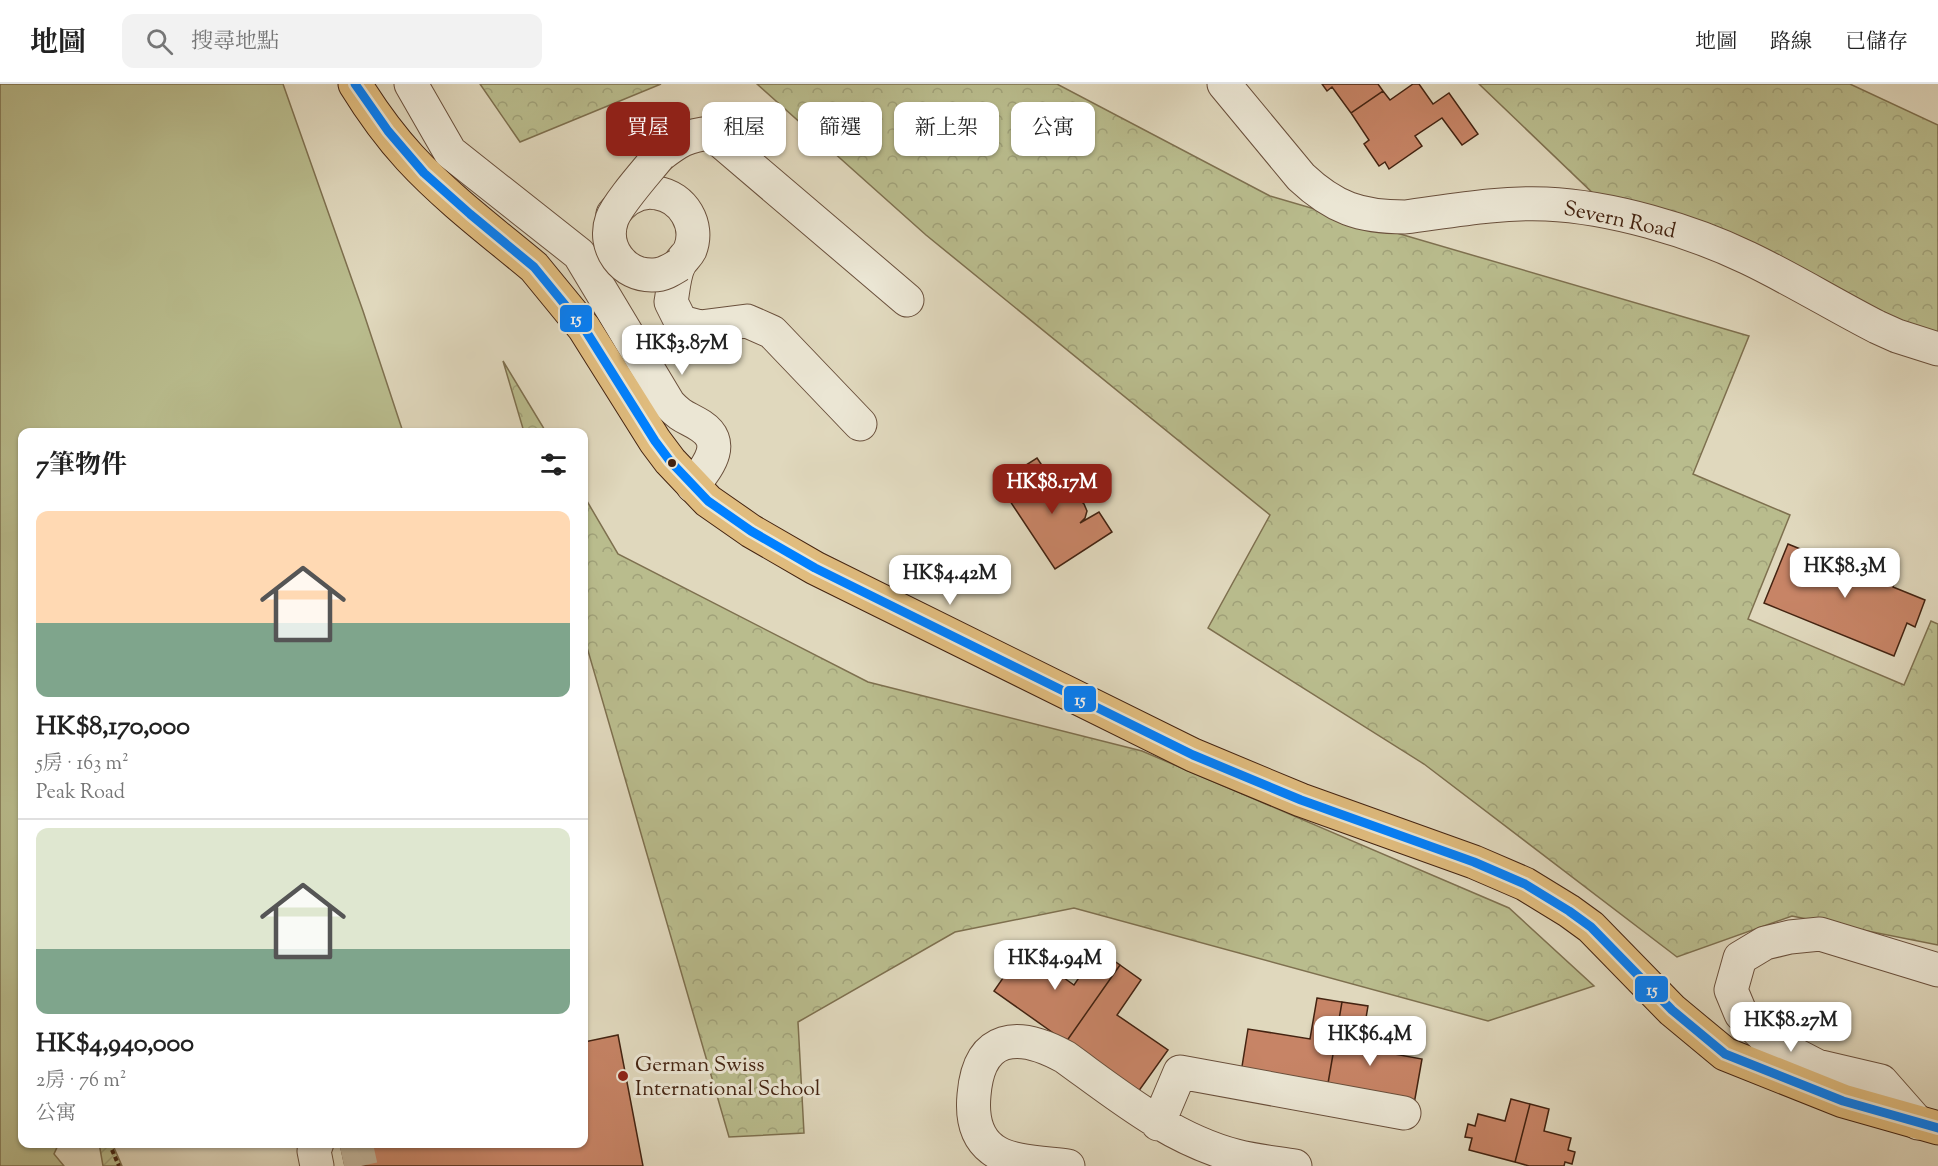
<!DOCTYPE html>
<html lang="zh-TW">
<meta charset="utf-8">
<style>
:root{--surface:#fff;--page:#f2f2f2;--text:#222;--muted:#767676;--line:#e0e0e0;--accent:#8f2418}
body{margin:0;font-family:"Sorts Mill Goudy","Noto Serif TC",serif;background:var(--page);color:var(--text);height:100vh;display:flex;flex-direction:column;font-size:22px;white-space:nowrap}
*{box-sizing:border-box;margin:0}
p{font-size:20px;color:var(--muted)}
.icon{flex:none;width:33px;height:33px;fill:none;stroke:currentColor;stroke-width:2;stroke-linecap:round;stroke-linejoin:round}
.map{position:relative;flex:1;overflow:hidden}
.sheet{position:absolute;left:18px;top:344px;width:570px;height:720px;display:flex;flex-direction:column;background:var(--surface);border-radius:12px;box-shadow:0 2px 4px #0004}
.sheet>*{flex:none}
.banner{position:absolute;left:606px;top:18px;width:570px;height:54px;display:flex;gap:12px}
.price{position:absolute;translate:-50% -51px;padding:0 14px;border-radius:12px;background:#fff;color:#222;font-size:20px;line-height:39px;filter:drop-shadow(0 2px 3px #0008)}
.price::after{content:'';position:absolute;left:50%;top:36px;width:18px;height:14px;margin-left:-9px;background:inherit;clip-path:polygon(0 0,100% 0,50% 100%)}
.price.selected{background:var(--accent);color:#fff}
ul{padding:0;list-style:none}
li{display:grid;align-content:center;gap:12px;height:318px;padding:0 18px}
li+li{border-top:2px solid var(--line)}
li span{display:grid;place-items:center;height:186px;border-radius:12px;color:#555}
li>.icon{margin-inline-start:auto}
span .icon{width:108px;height:108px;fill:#fffc;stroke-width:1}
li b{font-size:26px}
h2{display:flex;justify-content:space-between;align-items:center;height:72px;padding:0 18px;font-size:26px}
.tag{padding:0 21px;border-radius:12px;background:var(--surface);box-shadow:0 2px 4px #0004;font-size:21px;line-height:54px}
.tag.selected{background:var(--accent);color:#fff}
header{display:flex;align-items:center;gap:36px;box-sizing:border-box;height:84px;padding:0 30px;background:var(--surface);border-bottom:2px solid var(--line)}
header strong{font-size:28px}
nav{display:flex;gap:33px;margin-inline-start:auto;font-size:21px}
.search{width:420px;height:54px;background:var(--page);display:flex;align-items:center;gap:15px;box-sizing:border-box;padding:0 21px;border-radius:12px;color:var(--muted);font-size:22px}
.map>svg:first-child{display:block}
.grass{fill:#b9bc8d;stroke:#7e704f;stroke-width:1.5}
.forest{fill:url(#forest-crowns);stroke:#7e704f;stroke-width:1.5}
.garden{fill:url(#garden-furrows);stroke:#7e704f;stroke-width:1.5}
.building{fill:#c78466;stroke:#432311;stroke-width:1.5}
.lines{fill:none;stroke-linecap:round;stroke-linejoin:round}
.minor-tunnel{stroke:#c1b49b;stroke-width:33;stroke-dasharray:33 16;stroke-linecap:butt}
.minor-casing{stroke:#6a503c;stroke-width:35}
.major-casing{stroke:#432311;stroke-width:35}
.path{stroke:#432311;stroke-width:4;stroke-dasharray:4.5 3;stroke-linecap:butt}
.minor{stroke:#ebe6d4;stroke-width:33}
.major{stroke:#e0bc7e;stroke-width:33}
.minor-bridge-casing{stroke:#6a503c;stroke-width:35;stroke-linecap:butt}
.minor-bridge{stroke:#ebe6d4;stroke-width:33}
.bus-1-casing{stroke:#ebe6d4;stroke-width:14}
.bus-1{stroke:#0080ff;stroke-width:9}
.bus-dot{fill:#432311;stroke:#ebe6d4;stroke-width:2}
.poi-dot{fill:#8f2418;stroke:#ebe6d4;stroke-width:2}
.labels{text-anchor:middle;stroke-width:6;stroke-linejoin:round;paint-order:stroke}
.street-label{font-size:21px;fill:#432311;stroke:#ebe6d4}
.poi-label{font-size:21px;fill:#432311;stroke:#ebe6d4;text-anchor:start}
.line-badge{stroke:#ebe6d4;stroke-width:2}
.badge-label{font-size:16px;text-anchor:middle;font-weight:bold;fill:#fff}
</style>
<header>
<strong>地圖</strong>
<div class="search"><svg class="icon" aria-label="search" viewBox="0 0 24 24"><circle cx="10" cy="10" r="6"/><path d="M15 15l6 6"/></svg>搜尋地點</div>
<nav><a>地圖</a><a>路線</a><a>已儲存</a></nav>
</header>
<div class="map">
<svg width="1938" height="1082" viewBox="0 0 1938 1082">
<defs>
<pattern id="forest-crowns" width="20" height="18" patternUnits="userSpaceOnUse" patternTransform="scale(1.5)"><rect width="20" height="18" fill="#b9bc8d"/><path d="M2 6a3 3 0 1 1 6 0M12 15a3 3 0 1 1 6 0" fill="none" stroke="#a0a179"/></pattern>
<pattern id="garden-furrows" width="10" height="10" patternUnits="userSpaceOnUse" patternTransform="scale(1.5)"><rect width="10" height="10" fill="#b9bc8d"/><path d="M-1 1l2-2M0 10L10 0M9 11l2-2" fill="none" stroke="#a0a179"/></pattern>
</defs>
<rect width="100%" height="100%" fill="#e0d8bd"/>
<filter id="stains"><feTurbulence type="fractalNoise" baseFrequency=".00333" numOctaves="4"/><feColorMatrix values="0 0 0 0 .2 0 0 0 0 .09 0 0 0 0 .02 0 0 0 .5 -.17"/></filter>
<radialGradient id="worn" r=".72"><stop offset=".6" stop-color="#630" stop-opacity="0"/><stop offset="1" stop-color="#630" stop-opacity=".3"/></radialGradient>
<path class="grass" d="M0,0h283l80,227 40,121h-381v711h37l-5,11 10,12h-64z"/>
<path class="forest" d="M480,0h181l-141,58z
M757,0h300l213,112 479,140 -56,138 97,41 -42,104 156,66 27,-64 7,3v321l-146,-29 -115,41 -253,-193 -216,-136 62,-113 -344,-280z
M1479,0h371l88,41v211l-340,-138z
M503,277l43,71h-22z
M584,412l34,58 250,128 274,69 367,157 85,78 -106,35 -414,-113 -119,24 -157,90 6,111 -75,4 -145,-500z"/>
<path class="garden" d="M99,1059h13l10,23h-19z"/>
<path class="building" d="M1322,0h56l5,7 -32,22 -19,-26 -5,4z
M1413,0h6l14,20 16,-11 29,41 -16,11 -20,-27 -27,18 7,10 -33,23 -4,-7 -6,4 -15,-22 5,-4 -18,-27 32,-22 7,9z
M1037,374l28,42 7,-2 7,1 5,5 3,7 -2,7 -5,5 19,-11 13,20 -57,37 -57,-86z
M1788,460l79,32 8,-13 6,-3 7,1 6,4 3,7 -4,15 32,13 -10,27 -8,-4 -13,33 -130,-53z
M1023,865l51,36 24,-35 22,15 -54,77 -72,-51z
M1120,881l21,15 -24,35 51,35 -30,42 -72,-50z
M1317,914l25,4 -16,93 -86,-16 8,-50 62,10z
M1342,918l26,4 -7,42 61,11 -9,51 -87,-15z
M618,951l25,131h-298l-5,-23h244v-101z
M1511,1015l19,5 -15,58 -46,-12 3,-12 -7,-1 3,-13 7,2 3,-12 27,7z
M1530,1020l19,5 -5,22 27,7 -3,12 7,2 -3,12 -7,-2 -1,4h-35l-14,-4z"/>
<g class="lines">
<path class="minor-tunnel" d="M356,1059l5,23"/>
<defs>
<path id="minor" d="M411,0l39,68 129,102 90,150c13,14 18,13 32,22 27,18 5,42 -8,60
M1224,0l77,93c33,31 59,40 104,40 46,-6 94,-15 141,-13 65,3 144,26 202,54 44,21 86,47 129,69l20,9 41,13
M659,72c18,-14 28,-21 52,-23l196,167
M613,130c11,-14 25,-25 44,-21 26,4 43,32 33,57 -3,6 -8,9 -11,15 -5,10 -6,26 -8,37l10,20 19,5 47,-6 25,11 88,92
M1918,1039l-37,-42 -64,-15 -48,-25 -28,-27 -10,-24 9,-32 25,-15 25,-6 30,-3 118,36
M1158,1040l22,-52 224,41
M317,1082l-3,-15 3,-8
M1068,1082c-21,-3 -59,-3 -76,-17 -17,-13 -20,-33 -18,-54 5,-61 44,-64 91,-38 54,39 106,82 171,99 19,5 40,7 59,10"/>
<path id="major" d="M355,0c16,26 34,51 55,74 37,40 82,74 124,109l50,61 71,113 15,20 38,40 43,30 64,37 378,187 108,45 173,62 51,22 44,27 22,16 81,83 53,44 118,47 95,27"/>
</defs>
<use href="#minor" class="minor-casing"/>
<use href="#major" class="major-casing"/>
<path class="path" d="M109,1059l10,23"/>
<use href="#minor" class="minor"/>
<use href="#major" class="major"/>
<defs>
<path id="minor-bridge" d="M659,72c-12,15 -41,47 -47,63 -10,28 11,57 41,56 10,0 18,-5 26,-10"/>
</defs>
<use href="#minor-bridge" class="minor-bridge-casing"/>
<use href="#minor-bridge" class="minor-bridge"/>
<defs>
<path id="bus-1" d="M355,0l33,47 36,42 46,41 64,53 50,61 71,113 15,20 38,40 43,30 64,37 378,187 108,45 173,62 51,22 44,27 22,16 81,83 53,44 118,47 95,27"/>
</defs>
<use href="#bus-1" class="bus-1-casing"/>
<use href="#bus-1" class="bus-1"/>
</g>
<circle class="bus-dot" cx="672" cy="379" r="5"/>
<circle class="poi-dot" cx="623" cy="992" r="6"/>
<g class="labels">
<g class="street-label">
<text transform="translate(1620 135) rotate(12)" y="7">Severn Road</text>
</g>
<g class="poi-label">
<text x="635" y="987">German Swiss<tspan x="635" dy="24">International School</tspan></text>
</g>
</g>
<g class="line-badge">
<rect x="559" y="220" width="34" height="29" rx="6" fill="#0080ff"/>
<rect x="1063" y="601" width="34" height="28" rx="6" fill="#0080ff"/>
<rect x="1634" y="891" width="35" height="28" rx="6" fill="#0080ff"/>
</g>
<g class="badge-label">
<text x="576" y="240">15</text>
<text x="1080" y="621">15</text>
<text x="1652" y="911">15</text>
</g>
<rect width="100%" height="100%" filter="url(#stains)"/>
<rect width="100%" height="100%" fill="url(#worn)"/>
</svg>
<b class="price" style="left:682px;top:292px">HK$3.87M</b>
<b class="price selected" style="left:1052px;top:431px">HK$8.17M</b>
<b class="price" style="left:1845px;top:515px">HK$8.3M</b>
<b class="price" style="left:950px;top:522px">HK$4.42M</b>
<b class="price" style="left:1055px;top:907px">HK$4.94M</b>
<b class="price" style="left:1791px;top:969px">HK$8.27M</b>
<b class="price" style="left:1370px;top:983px">HK$6.4M</b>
<div class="banner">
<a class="tag selected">買屋</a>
<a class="tag">租屋</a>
<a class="tag">篩選</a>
<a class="tag">新上架</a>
<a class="tag">公寓</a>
</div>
<section class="sheet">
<h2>7筆物件<svg class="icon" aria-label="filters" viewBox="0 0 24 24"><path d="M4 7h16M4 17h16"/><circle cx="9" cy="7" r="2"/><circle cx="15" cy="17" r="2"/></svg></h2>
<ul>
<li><span style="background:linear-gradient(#ffd9b3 60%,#7fa58c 0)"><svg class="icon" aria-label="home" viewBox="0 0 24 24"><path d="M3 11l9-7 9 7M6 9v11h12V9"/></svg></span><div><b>HK$8,170,000</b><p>5房 · 163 m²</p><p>Peak Road</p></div></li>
<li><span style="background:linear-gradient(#dfe7d0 65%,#7fa58c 0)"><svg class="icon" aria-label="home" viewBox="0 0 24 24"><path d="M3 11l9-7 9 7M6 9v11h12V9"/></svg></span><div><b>HK$4,940,000</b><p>2房 · 76 m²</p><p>公寓</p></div></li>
</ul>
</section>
</div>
